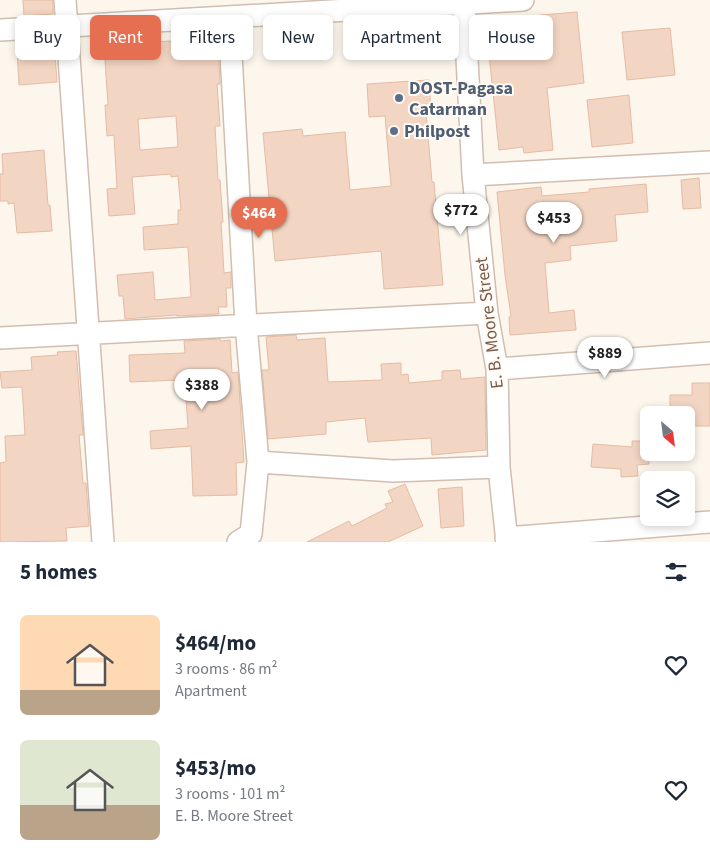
<!DOCTYPE html>
<meta charset="utf-8">
<style>
:root{--surface:#fff;--page:#f6f6f7;--text:#1f2937;--muted:#747a83;--accent:#e76f51}
body{margin:0;font-family:"Source Sans 3",sans-serif;background:var(--page);color:var(--text);height:100vh;display:flex;flex-direction:column;font-size:19px;white-space:nowrap}
*{box-sizing:border-box;margin:0}
p{font-size:16px;color:var(--muted)}
.icon{flex:none;width:28px;height:28px;fill:none;stroke:currentColor;stroke-width:2;stroke-linecap:round;stroke-linejoin:round}
.map{position:relative;height:542px;overflow:hidden}
.sheet{display:flex;flex-direction:column;background:var(--surface);flex:1}
.sheet>*{flex:none}
.hud{position:absolute;left:15px;top:15px;width:680px;height:45px;display:flex;gap:10px}
.needle{width:32px;rotate:152deg}
.buttons{position:absolute;left:640px;top:406px;display:grid;gap:10px}
.buttons a{display:grid;place-items:center;width:55px;height:55px;border-radius:8px;background:var(--surface);box-shadow:0 2px 8px #0003;font-size:25px}
.price{position:absolute;translate:-50% -42px;padding:0 11px;border-radius:18px;background:#fff;color:#222;font-size:16px;line-height:32px;filter:drop-shadow(0 1px 2px #0008)}
.price::after{content:'';position:absolute;left:50%;top:30px;width:15px;height:11px;margin-left:-8px;background:inherit;clip-path:polygon(0 0,100% 0,50% 100%)}
.price.current{background:var(--accent);color:#fff}
ul{padding:0;list-style:none}
li{display:flex;align-items:center;gap:15px;height:125px;padding:0 20px}
li span{display:grid;place-items:center;flex:none;width:140px;height:100px;border-radius:8px;color:#555}
li>.icon{margin-inline-start:auto}
span .icon{width:60px;height:60px;fill:#fffc;stroke-width:1}
li b{font-size:21px}
h2{display:flex;justify-content:space-between;align-items:center;height:60px;padding:0 20px;font-size:21px}
.tag{padding:0 18px;border-radius:8px;background:var(--surface);box-shadow:0 2px 8px #0003;font-size:18px;line-height:45px}
.tag.current{background:var(--accent);color:#fff}
.map>svg:first-child{display:block}
.building{fill:#f3d5c3;stroke:#e6bba3;fill-rule:evenodd}
.lines{fill:none;stroke-linecap:round;stroke-linejoin:round}
.street-casing{stroke:#d1beb0;stroke-width:24}
.street{stroke:#fff;stroke-width:21}
.service-dot{fill:#5c6f8a;stroke:#fffaf3;stroke-width:2}
.labels{text-anchor:middle;stroke-width:4;stroke-linejoin:round;paint-order:stroke}
.service-label{font-size:18px;font-weight:bold;fill:#4e5e75;stroke:#fffaf3;text-anchor:start}
.street-label{font-size:18px;fill:#7a5c4d;stroke:#fffaf3}
</style>
<div class="map">
<svg width="710" height="542" viewBox="0 0 710 542">
<rect width="100%" height="100%" fill="#fdf6ec"/>
<path class="building" d="M23,0h30v14l-29,2z
M577,12l7,71 -37,5 6,62 -29,3 -1,-6 -24,3 -13,-125 25,-3 3,30 30,-3 -3,-34z
M670,28l5,47 -48,5 -5,-48z
M54,39l3,43 -38,3 -2,-36 9,-1v-7z
M187,40v4l31,-2 2,42h-3l3,42h-5l3,54h2l3,42h-2l3,51 7,-1v16h-5l1,19h-9l1,7 -42,2v-1l-52,4 -2,-23h-4l-2,-21 36,-3 2,28 36,-3 -3,-50 -44,3 -1,-23 35,-3v-14h3l-3,-34 -7,1v-3l-39,3 3,37 -26,2 -2,-27 10,-1 -3,-53 -7,1 -2,-31h3l-4,-60zM176,116l2,31 -38,3 -2,-31z
M429,80l2,33h-5l6,69h2l9,103 -59,4 -3,-38 -106,10 -12,-128 39,-4 1,7 42,-4 5,58 41,-4 -6,-70 -16,1 -2,-33z
M629,95l4,48 -41,4 -5,-47z
M44,150l4,55h2l2,26 -35,2 -3,-30 -6,1v-3h-8v-27h3l-1,-20z
M699,178l2,30 -18,1 -2,-29z
M646,184l2,28 -33,3 2,26 -47,5 1,14 -26,3 4,50 25,-3 2,20 -66,5 -1,-18 2,-1 -6,-41 -8,-83 44,-5 1,9 47,-4v-3z
M296,335l1,5 28,-2 3,44 54,-2 -1,-16 20,-1v12l7,-1 1,9 33,-3v-9l18,-1 1,9 24,-2 1,73 -54,5 -1,-17 -63,4 -3,-24 -39,4v12l-58,5 -6,-69h7l-3,-33z
M220,339l1,2 9,-1 2,33 6,-1 6,90 -8,1 1,32 -44,1 -2,-50 -40,3 -1,-18 38,-3 -3,-44h-6v-4l-49,2 -1,-27 56,-2 -1,-12z
M76,351l7,84h-4l4,48h3l3,43 -23,2 1,13 -67,1v-79l6,-1 -1,-26 20,-1 -3,-48 -20,1 -2,-16 32,-2 -1,-13 27,-2 -1,-3z
M692,383h18v43h-24v-11h-16v-20h22z
M632,441h17v23l-12,1 1,11 -17,1v-8l-30,-2 2,-23 39,3z
M405,484l18,42 -35,16h-81l42,-21 3,5 35,-18 -2,-4 8,-2 -5,-11z
M462,487l2,39 -23,2 -3,-39z"/>
<g class="lines">
<defs>
<path id="street" d="M65,0l38,542
M464,0l9,175 14,138 10,56 2,98
M229,18l17,307 12,137 -7,72 -13,8
M0,30l523,-30
M473,175l237,-13
M0,338l487,-25
M497,369l213,-16
M258,462l135,9 106,-4 8,75
M506,538l204,-16"/>
</defs>
<use href="#street" class="street-casing"/>
<use href="#street" class="street"/>
</g>
<g class="service-dot">
<circle cx="399" cy="98" r="5"/>
<circle cx="394" cy="131" r="5"/>
</g>
<g class="labels">
<g class="service-label">
<text x="409" y="94">DOST-Pagasa<tspan x="409" dy="21">Catarman</tspan></text>
<text x="404" y="137">Philpost</text>
</g>
<g class="street-label">
<text transform="translate(489 323) rotate(-97)" y="6">E. B. Moore Street</text>
</g>
</g>
</svg>
<div class="buttons">
<a><svg class="needle" viewBox="-14 -14 28 28"><path d="M0-13l5 13h-10z" fill="#e53935"/><path d="M0 13l5-13h-10z" fill="#747a83"/></svg></a>
<a><svg class="icon" aria-label="layers" viewBox="0 0 24 24"><path d="M12 4l9 5-9 5-9-5zM3 14l9 5 9-5"/></svg></a>
</div>
<b class="price" style="left:461px;top:236px">$772</b>
<b class="price current" style="left:259px;top:239px">$464</b>
<b class="price" style="left:554px;top:244px">$453</b>
<b class="price" style="left:605px;top:379px">$889</b>
<b class="price" style="left:202px;top:411px">$388</b>
<div class="hud">
<a class="tag">Buy</a>
<a class="tag current">Rent</a>
<a class="tag">Filters</a>
<a class="tag">New</a>
<a class="tag">Apartment</a>
<a class="tag">House</a>
</div>
</div>
<section class="sheet">
<h2>5 homes<svg class="icon" aria-label="filters" viewBox="0 0 24 24"><path d="M4 7h16M4 17h16"/><circle cx="9" cy="7" r="2"/><circle cx="15" cy="17" r="2"/></svg></h2>
<ul>
<li><span style="background:linear-gradient(#ffd9b3 75%,#b9a48a 0)"><svg class="icon" aria-label="home" viewBox="0 0 24 24"><path d="M3 11l9-7 9 7M6 9v11h12V9"/></svg></span><div><b>$464/mo</b><p>3 rooms · 86 m²</p><p>Apartment</p></div><svg class="icon" aria-label="heart" viewBox="0 0 24 24"><path d="M12 20l-8-8c-3-5 5-10 8-4 3-6 11-1 8 4z"/></svg></li>
<li><span style="background:linear-gradient(#dfe7d0 65%,#b9a48a 0)"><svg class="icon" aria-label="home" viewBox="0 0 24 24"><path d="M3 11l9-7 9 7M6 9v11h12V9"/></svg></span><div><b>$453/mo</b><p>3 rooms · 101 m²</p><p>E. B. Moore Street</p></div><svg class="icon" aria-label="heart" viewBox="0 0 24 24"><path d="M12 20l-8-8c-3-5 5-10 8-4 3-6 11-1 8 4z"/></svg></li>
</ul>
</section>
